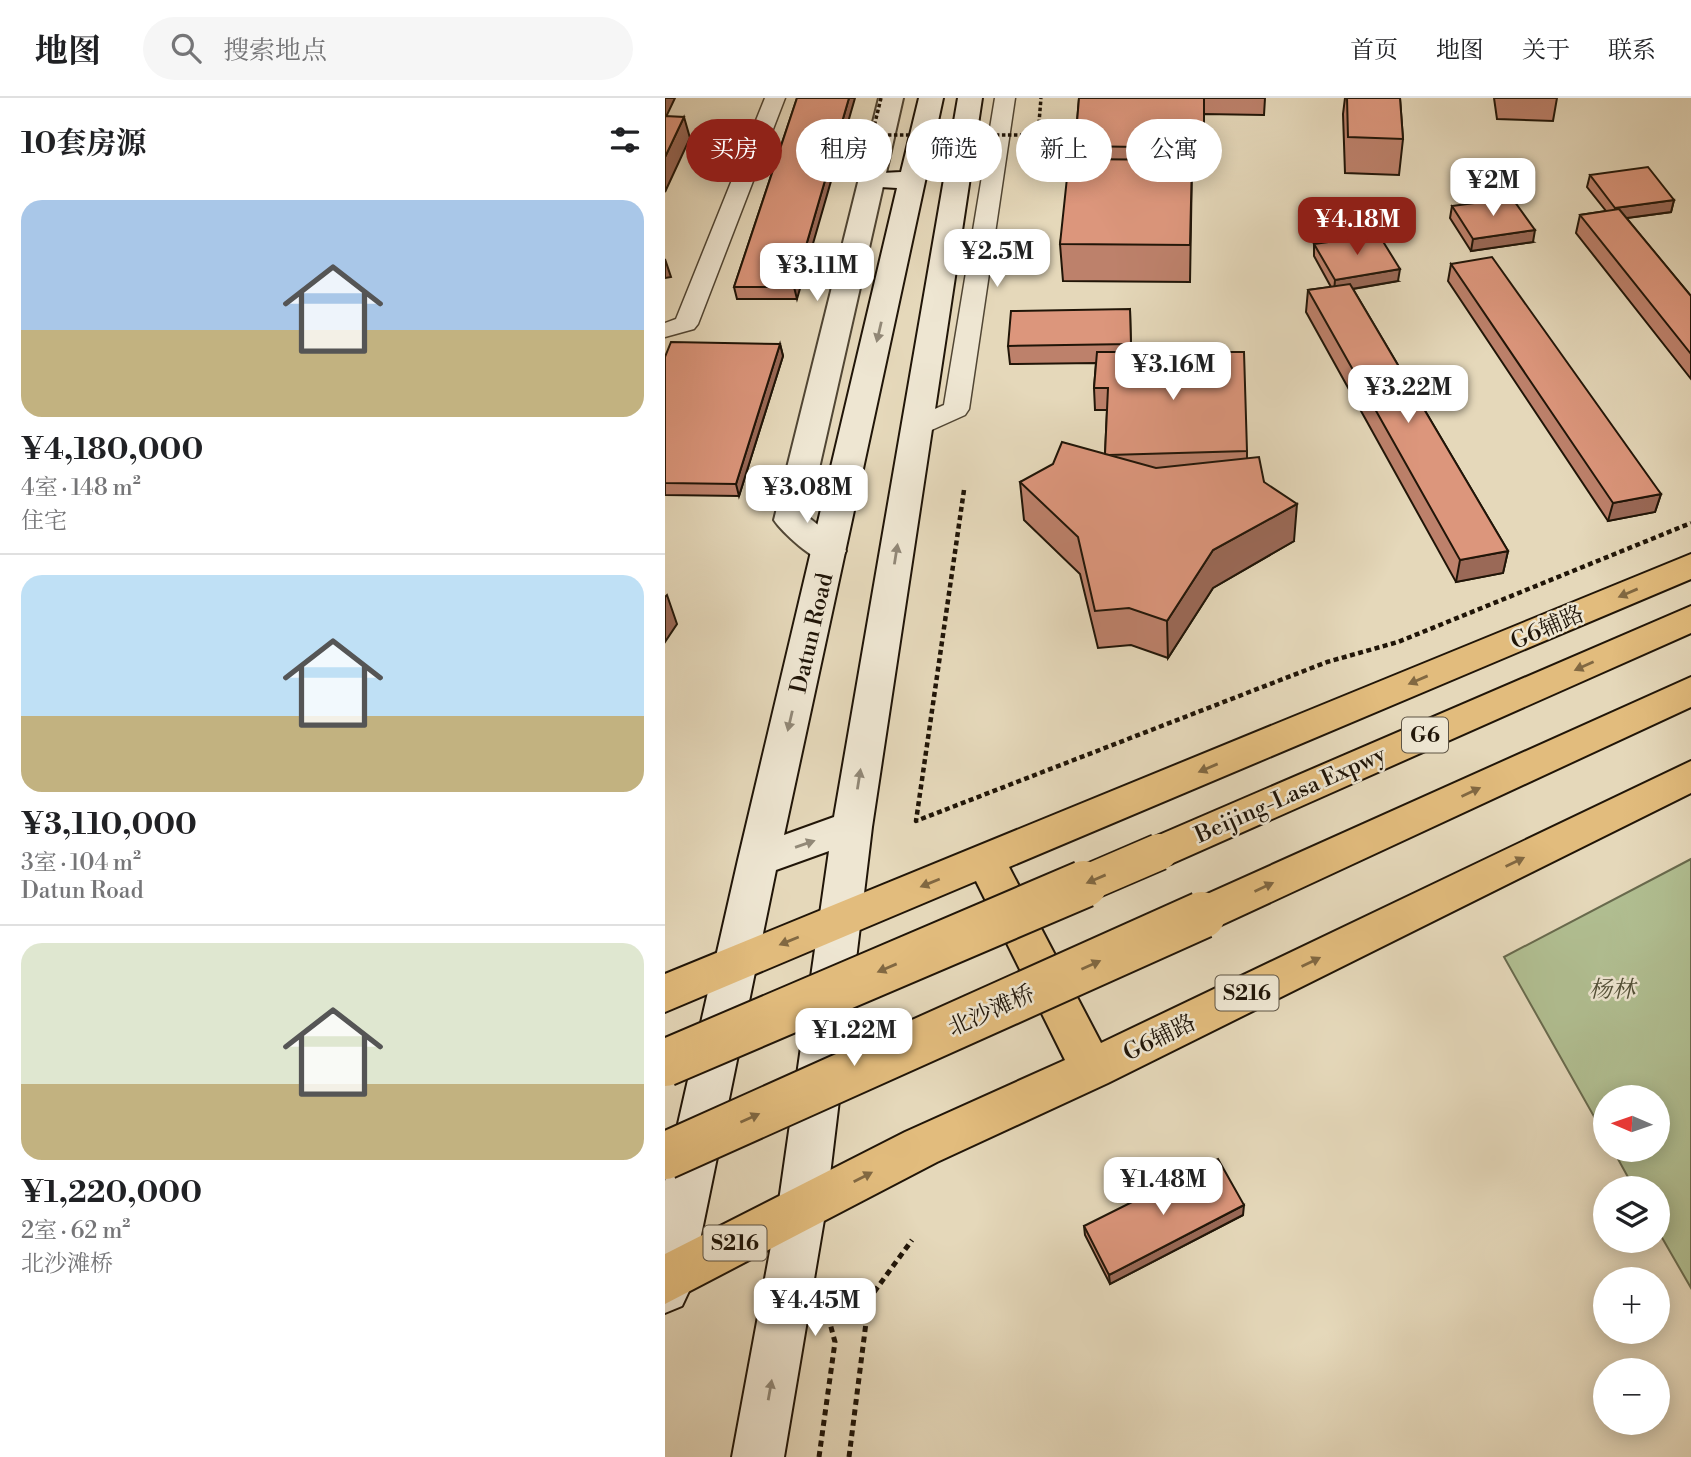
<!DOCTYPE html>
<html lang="zh">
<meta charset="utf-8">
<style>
:root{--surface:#fff;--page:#f6f6f6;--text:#202124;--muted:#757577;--line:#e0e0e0;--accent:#8f2418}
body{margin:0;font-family:"Libre Bodoni","Noto Serif SC",serif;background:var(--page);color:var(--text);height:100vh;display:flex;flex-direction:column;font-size:26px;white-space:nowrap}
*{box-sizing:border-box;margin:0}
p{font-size:23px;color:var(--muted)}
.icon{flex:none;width:38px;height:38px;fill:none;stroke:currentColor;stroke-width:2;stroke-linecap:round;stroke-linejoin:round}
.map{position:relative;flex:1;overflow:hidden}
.side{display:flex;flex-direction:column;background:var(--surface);width:665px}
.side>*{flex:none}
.hud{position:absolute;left:21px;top:21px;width:665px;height:63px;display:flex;gap:14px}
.needle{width:46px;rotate:272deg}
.tools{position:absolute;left:928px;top:987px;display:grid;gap:14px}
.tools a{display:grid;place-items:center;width:77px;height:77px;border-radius:50%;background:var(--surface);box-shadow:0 4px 18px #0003;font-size:35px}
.price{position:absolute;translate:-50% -60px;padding:0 16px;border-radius:14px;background:#fff;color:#222;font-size:23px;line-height:46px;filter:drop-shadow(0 2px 4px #0008)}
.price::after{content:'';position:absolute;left:50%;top:42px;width:21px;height:16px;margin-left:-10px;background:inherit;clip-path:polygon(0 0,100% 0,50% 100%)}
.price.selected{background:var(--accent);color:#fff}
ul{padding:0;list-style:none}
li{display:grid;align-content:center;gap:14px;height:371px;padding:0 21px}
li+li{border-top:2px solid var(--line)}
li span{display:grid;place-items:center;height:217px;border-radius:21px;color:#555}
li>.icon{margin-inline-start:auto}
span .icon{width:126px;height:126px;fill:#fffc;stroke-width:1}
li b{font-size:30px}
h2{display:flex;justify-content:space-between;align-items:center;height:84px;padding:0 21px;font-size:30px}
.chip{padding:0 24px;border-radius:32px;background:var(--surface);box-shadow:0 4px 18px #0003;font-size:24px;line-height:63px}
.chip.selected{background:var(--accent);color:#fff}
header{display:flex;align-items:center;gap:42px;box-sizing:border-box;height:98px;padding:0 35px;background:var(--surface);border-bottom:2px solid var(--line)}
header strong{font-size:33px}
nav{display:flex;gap:38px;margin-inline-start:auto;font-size:24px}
.search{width:490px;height:63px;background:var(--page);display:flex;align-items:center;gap:18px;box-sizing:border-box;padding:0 24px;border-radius:38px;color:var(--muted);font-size:26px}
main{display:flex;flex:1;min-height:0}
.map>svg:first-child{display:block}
.green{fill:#b1bf92;stroke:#686a4d;stroke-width:2}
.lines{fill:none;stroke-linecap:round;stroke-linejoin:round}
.minor-casing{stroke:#514634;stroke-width:3}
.tertiary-casing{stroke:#514634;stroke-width:4}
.secondary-casing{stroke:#201508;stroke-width:4}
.primary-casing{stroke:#201508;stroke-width:4}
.motorway-casing{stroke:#201508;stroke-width:4}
.path-far2{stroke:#201508;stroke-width:3.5;stroke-dasharray:3.5 2.5;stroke-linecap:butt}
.path-far1{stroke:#201508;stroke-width:4.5;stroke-dasharray:5 3.5;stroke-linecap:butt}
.path{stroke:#201508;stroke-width:5;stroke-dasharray:6 4.5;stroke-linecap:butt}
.minor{fill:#eee6d2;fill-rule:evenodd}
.tertiary{fill:#eee6d2;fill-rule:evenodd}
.secondary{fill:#eee6d2;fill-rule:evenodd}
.primary{fill:#e2bc7d;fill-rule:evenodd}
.motorway{fill:#e2bc7d;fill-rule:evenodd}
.motorway-bridge-far1-casing{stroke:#201508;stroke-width:39;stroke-linecap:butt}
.motorway-bridge-casing{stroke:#201508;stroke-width:50;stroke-linecap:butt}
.path-bridge{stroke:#201508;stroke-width:3.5;stroke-dasharray:3.5 2.5;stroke-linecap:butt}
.motorway-bridge-far1{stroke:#e2bc7d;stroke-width:36}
.motorway-bridge{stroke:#e2bc7d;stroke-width:46}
.wall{fill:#bd816b;stroke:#201508;stroke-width:2}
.shaded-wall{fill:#9a6957;stroke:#201508;stroke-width:2}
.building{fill:#dc967c;stroke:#201508;stroke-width:2}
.oneway{fill:#918877}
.oneway2{fill:#816842}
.labels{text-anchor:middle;stroke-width:5;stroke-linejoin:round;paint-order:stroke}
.shield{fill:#eee6d2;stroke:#5e5445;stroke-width:2}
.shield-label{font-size:21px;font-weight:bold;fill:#201508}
.street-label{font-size:23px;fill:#201508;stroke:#eee6d2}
.park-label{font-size:23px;font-style:italic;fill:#535038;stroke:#eee6d2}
</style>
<header>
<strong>地图</strong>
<div class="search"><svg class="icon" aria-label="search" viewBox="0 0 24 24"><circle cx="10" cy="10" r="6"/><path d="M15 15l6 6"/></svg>搜索地点</div>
<nav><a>首页</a><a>地图</a><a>关于</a><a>联系</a></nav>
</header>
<main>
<section class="side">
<h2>10套房源<svg class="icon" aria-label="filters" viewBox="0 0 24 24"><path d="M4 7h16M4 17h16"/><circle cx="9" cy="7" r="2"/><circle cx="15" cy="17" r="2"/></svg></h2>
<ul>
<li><span style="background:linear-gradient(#a9c7e8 60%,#c2b280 0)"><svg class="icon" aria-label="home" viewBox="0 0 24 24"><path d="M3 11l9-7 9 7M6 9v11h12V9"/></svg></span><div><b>¥4,180,000</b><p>4室 · 148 m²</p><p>住宅</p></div></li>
<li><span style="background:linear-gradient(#bfe0f5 65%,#c2b280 0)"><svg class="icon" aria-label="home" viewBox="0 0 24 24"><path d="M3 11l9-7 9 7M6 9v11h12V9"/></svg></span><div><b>¥3,110,000</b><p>3室 · 104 m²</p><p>Datun Road</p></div></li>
<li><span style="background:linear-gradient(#dfe7d0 65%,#c2b280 0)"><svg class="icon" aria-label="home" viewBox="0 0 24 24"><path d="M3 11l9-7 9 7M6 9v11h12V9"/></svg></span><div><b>¥1,220,000</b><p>2室 · 62 m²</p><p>北沙滩桥</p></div></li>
</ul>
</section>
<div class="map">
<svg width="1026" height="1359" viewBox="0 0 1026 1359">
<rect width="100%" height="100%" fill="#e5d8ba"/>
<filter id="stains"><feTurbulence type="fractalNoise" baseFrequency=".00286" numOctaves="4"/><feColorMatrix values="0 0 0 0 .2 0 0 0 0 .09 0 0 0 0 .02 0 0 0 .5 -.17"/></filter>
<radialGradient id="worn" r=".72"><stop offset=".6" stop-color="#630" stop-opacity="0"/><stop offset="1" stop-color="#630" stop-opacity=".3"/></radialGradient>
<path class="green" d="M1026,761v429l-34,-59v-41h-23l-21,-38h44v-53h-52v39l-101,-179z"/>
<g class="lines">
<defs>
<path id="minor" d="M100,0h20l-87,226 -4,5 -29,8v-14l11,-4z
M330,0h20l-46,311 -4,6 -40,18 -9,2 -9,-2 -4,-6 4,-6 37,-16z"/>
<path id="tertiary" d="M214,0h24l-95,419 33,26 5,8 -5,8c-4,1 -8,3 -11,3 -15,1 -48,-30 -56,-42z"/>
<path id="secondary" d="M254,0h24l-159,737 50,-18 124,-719h24l-110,729 -46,381 -42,249h-52l46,-249 51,-357 -53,19 -86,419 -8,17 -17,7v-132l73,-321 159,-672 -34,-2 -4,-6 4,-6 38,-2z"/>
<path id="primary" d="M1026,456v25l-682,288 92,176 590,-282v32l-583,290 -171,79 -272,142v-50l240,-122 160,-72 -89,-179 -311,131v-38z"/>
<path id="motorway" d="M1026,508v27l-518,230 -14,5 -14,-5 -6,-11 6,-11z
M1026,579v30l-474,220 -15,5 -15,-5 -6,-12 6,-12z"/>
</defs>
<use href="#minor" class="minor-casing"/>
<use href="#tertiary" class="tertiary-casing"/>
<use href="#secondary" class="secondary-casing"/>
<use href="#primary" class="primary-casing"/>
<use href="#motorway" class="motorway-casing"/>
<path class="path-far2" d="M371,54l2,-17"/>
<path class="path-far1" d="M299,392l-48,331 411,-159 71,-20 293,-119"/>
<path class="path" d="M154,1359l16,-115 -7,-26
M184,1359l20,-158 43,-59"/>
<use href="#minor" class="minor"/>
<use href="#tertiary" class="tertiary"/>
<use href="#secondary" class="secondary"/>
<use href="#primary" class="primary"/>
<use href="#motorway" class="motorway"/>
<defs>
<path id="motorway-bridge-far1" d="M415,788l79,-34"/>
<path id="motorway-bridge" d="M0,965l419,-179
M0,1058l537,-241"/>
</defs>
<use href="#motorway-bridge-far1" class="motorway-bridge-far1-casing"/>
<use href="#motorway-bridge" class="motorway-bridge-casing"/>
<path class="path-bridge" d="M216,0l-9,37h166l3,-37"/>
<use href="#motorway-bridge-far1" class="motorway-bridge-far1"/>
<use href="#motorway-bridge" class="motorway-bridge"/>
</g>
<path class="wall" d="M132,0v201h-60l-3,-12z
M414,0h186l-1,17 -60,-1 -1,51h-11l-2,117 -127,-1 -3,-37 15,-85v-13z
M680,0h55l3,41 -4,36 -54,-2 -2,-59z
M829,0h63l-4,23 -56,-2z
M925,77l84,25 -3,12 -45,6 65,78v83l-115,-146 4,-18 26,-4 -19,-24z
M787,108l81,36 -62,9 -21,-33z
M649,146l84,37 -45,8 155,262 -5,22 -47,9 -150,-270 2,-22 23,-3 -17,-31z
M786,166l210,230 -6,18 -47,9 -160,-240z
M465,211l1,43 116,99v8l17,23 30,59 -81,47 -45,70 -37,-13 -33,3 -18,-74 -56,-54 -4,-38 85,-28 2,-44h-12l-1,-22 2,-25 -86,1 -2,-18z
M115,246l3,12 -44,140 -74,-1v-138z
M578,1117l-133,69 -25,-49 -1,-9z"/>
<path class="shaded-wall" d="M0,0h10l-10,21z
M184,0h6l-58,201 -3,-12z
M19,19l6,21 -25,54v-35z
M1009,102l-3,12 -59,8 3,-12z
M870,132l-2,12 -62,9 2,-12z
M0,161l6,18 -6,1z
M735,171l-2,12 -64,11 1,-12z
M115,246l3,12 -44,140 -3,-12z
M996,396l-6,18 -47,9 5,-18z
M632,406l-3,37 -81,47 -45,70 -1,-37 46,-71z
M843,453l-5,22 -47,9 4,-22z
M2,497l10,29 -12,18v-45z
M579,1107l-1,10 -133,69 -1,-9z"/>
<path class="building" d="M132,0h52l-55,189h-60z
M414,0h125v50l-129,-2z
M682,0h53l3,41 -55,-2z
M0,18l19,1 -19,40z
M404,61l123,1 -2,85 -130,-1z
M983,69l26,33 -59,8 -25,-33z
M847,100l23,32 -62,9 -21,-33z
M954,111l72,87v58l-111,-139z
M714,137l21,34 -65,11 -21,-36z
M827,159l169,237 -48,9 -162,-239z
M685,186l158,267 -48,9 -152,-270z
M465,211l1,35 -123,2 3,-35z
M6,244l109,2 -44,140 -71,-1v-126z
M432,254h147l3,99 -138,4 -4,-1 3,-66h-14z
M397,344l94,26 103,-11 5,25 33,22 -84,46 -46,71 -38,-13 -34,3 -17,-74 -58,-55 33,-18z
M553,1061l26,46 -135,70 -25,-49z"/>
<defs><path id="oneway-solid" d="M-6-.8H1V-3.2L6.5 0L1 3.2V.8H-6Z" transform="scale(1.75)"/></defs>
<g class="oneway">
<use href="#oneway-solid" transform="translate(214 234) rotate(103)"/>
<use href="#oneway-solid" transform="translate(231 456) rotate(-81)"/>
<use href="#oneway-solid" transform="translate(125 623) rotate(103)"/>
<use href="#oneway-solid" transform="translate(194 681) rotate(-81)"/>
<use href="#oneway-solid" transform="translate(140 746) rotate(-19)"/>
<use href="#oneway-solid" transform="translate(105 1292) rotate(-80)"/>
</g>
<g class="oneway2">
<use href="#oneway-solid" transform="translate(963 495) rotate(157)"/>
<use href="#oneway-solid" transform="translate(919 568) rotate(156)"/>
<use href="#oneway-solid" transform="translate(753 582) rotate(157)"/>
<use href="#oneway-solid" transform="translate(543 670) rotate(157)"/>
<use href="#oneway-solid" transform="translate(806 694) rotate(-25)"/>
<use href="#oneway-solid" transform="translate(850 764) rotate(-26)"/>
<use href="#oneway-solid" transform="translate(431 781) rotate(157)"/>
<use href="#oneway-solid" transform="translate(265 785) rotate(158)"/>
<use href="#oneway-solid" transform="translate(599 789) rotate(-25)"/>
<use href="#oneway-solid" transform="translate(124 843) rotate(158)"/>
<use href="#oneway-solid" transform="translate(646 864) rotate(-26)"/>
<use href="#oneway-solid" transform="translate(426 867) rotate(-24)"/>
<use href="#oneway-solid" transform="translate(222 870) rotate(157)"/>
<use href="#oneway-solid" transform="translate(85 1020) rotate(-24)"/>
<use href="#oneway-solid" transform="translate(198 1079) rotate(-27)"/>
</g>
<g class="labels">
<g class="shield">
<rect x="737" y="619.5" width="46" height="35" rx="5"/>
<rect x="550.5" y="877.5" width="63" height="35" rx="5"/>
<rect x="38.5" y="1127.5" width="63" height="35" rx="5"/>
</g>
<g class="shield-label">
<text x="760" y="644">G6</text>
<text x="582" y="902">S216</text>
<text x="70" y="1152">S216</text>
</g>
<g class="street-label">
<text transform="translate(882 529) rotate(-23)" y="8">G6辅路</text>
<text transform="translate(146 535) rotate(-77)" y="8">Datun Road</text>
<text transform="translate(625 696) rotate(-24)" y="8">Beijing-Lasa Expwy</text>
<text transform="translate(326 912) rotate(-24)" y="8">北沙滩桥</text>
<text transform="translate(494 939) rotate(-26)" y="8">G6辅路</text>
</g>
<g class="park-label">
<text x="947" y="899">杨林</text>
</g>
</g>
<rect width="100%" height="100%" filter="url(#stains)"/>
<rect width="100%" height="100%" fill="url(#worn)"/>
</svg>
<div class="tools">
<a><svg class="needle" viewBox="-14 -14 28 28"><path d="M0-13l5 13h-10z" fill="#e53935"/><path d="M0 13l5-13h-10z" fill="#757577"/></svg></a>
<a><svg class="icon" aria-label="layers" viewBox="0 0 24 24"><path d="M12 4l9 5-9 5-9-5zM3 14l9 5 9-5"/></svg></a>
<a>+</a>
<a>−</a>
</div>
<b class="price" style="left:828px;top:120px">¥2M</b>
<b class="price selected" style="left:692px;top:159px">¥4.18M</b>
<b class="price" style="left:332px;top:191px">¥2.5M</b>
<b class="price" style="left:152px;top:205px">¥3.11M</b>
<b class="price" style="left:508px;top:304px">¥3.16M</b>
<b class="price" style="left:743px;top:327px">¥3.22M</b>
<b class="price" style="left:142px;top:427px">¥3.08M</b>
<b class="price" style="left:189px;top:970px">¥1.22M</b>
<b class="price" style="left:498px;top:1119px">¥1.48M</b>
<b class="price" style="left:150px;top:1240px">¥4.45M</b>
<div class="hud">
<a class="chip selected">买房</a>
<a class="chip">租房</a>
<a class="chip">筛选</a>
<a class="chip">新上</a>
<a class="chip">公寓</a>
</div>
</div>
</main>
